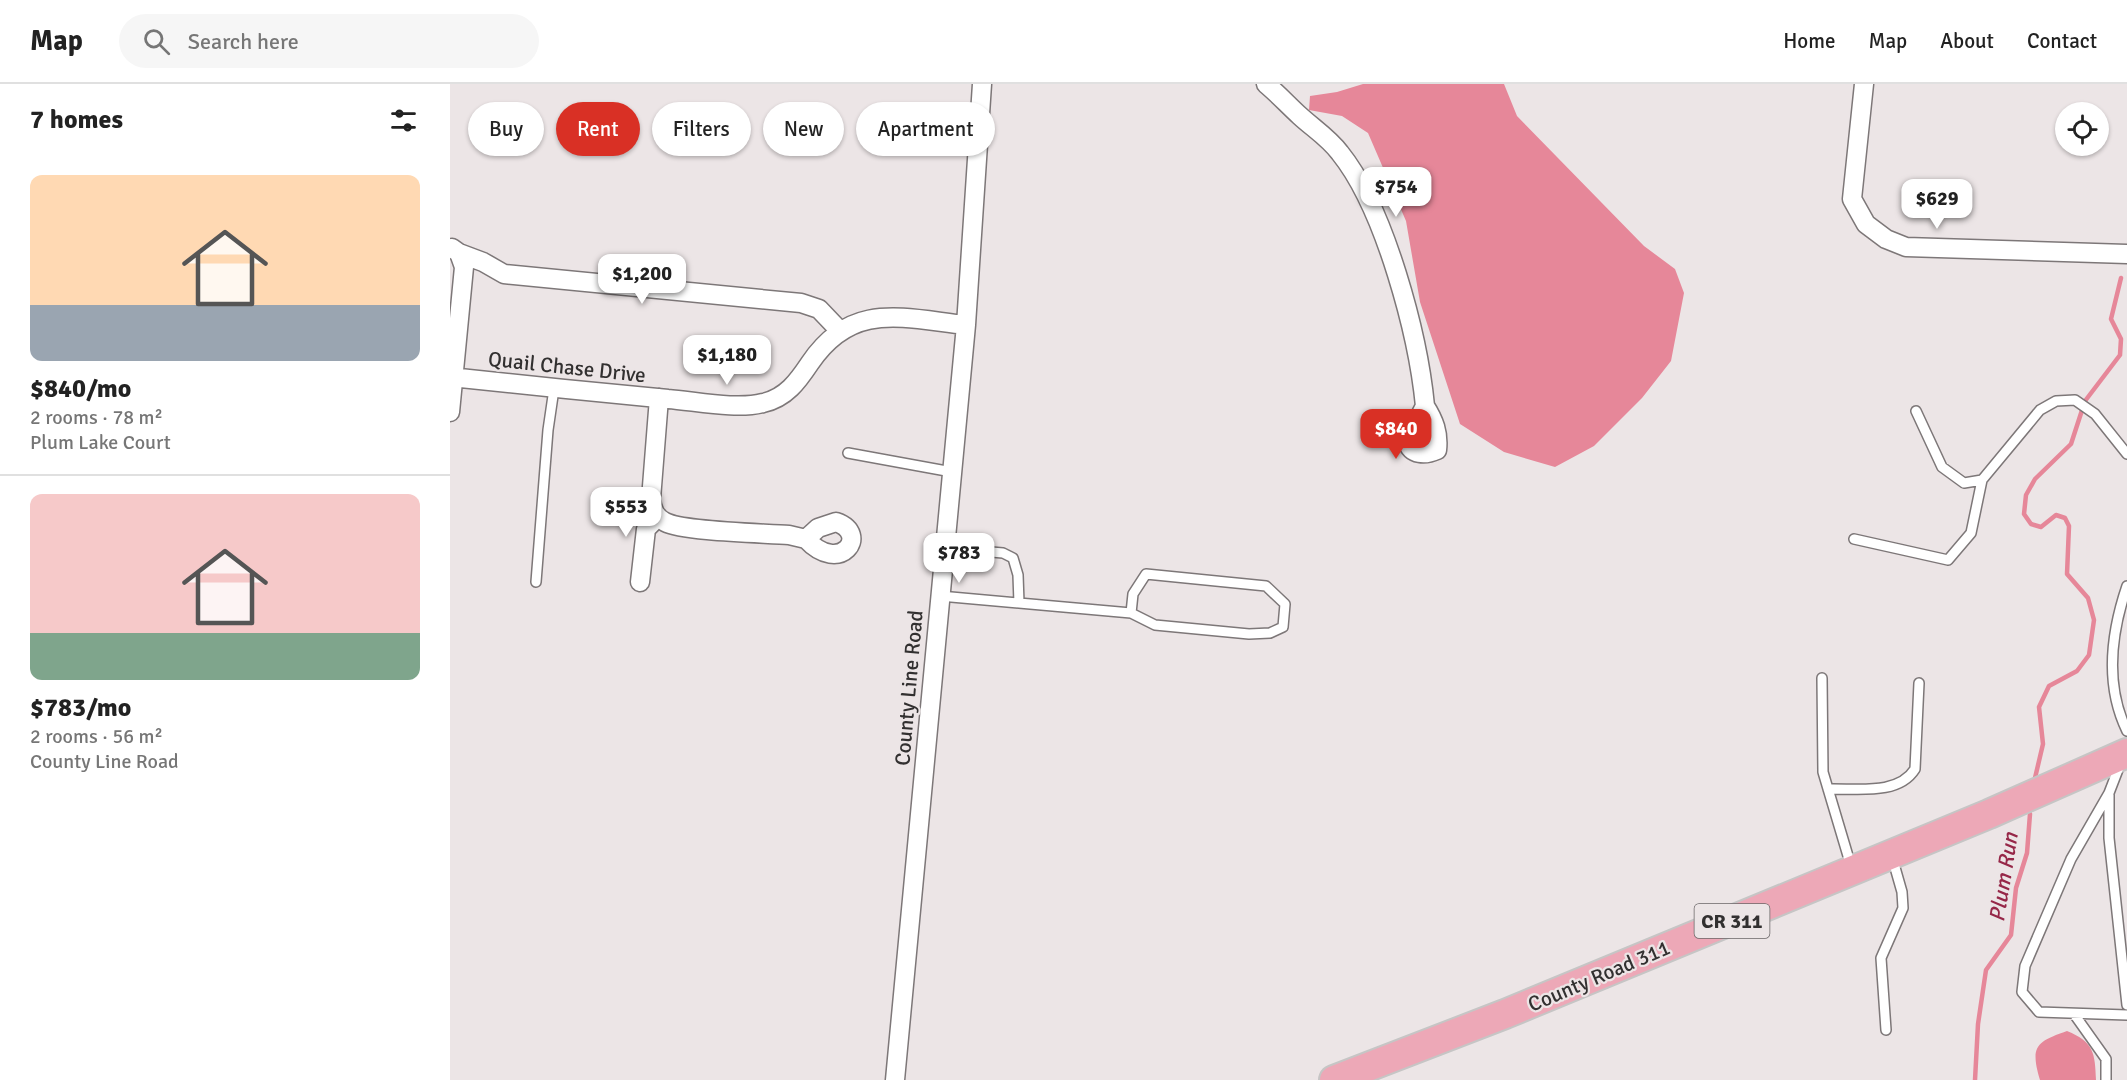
<!DOCTYPE html>
<meta charset="utf-8">
<style>
:root{--surface:#fff;--page:#f6f6f6;--text:#222;--muted:#767676;--line:#e0e0e0;--accent:#d93025}
body{margin:0;font-family:Signika,sans-serif;background:var(--page);color:var(--text);height:100vh;display:flex;flex-direction:column;font-size:22px;white-space:nowrap}
*{box-sizing:border-box;margin:0}
p{font-size:20px;color:var(--muted)}
.icon{flex:none;width:33px;height:33px;fill:none;stroke:currentColor;stroke-width:2;stroke-linecap:round;stroke-linejoin:round}
.map{position:relative;flex:1;overflow:hidden}
.details{display:flex;flex-direction:column;background:var(--surface);width:450px}
.details>*{flex:none}
.guide{position:absolute;left:18px;top:18px;width:570px;height:54px;display:flex;gap:12px}
.tools{position:absolute;left:1605px;top:18px;display:grid;gap:12px}
.tools a{display:grid;place-items:center;width:54px;height:54px;border-radius:50%;background:var(--surface);box-shadow:0 2px 4px #0004;font-size:30px}
.price{position:absolute;translate:-50% -51px;padding:0 14px;border-radius:12px;background:#fff;color:#222;font-size:20px;line-height:39px;filter:drop-shadow(0 2px 3px #0008)}
.price::after{content:'';position:absolute;left:50%;top:36px;width:18px;height:14px;margin-left:-9px;background:inherit;clip-path:polygon(0 0,100% 0,50% 100%)}
.price.current{background:var(--accent);color:#fff}
ul{padding:0;list-style:none}
li{display:grid;align-content:center;gap:12px;height:318px;padding:0 30px}
li+li{border-top:2px solid var(--line)}
li span{display:grid;place-items:center;height:186px;border-radius:12px;color:#555}
li>.icon{margin-inline-start:auto}
span .icon{width:108px;height:108px;fill:#fffc;stroke-width:1}
li b{font-size:26px}
h2{display:flex;justify-content:space-between;align-items:center;height:72px;padding:0 30px;font-size:26px}
.chip{padding:0 21px;border-radius:27px;background:var(--surface);box-shadow:0 2px 4px #0004;font-size:21px;line-height:54px}
.chip.current{background:var(--accent);color:#fff}
header{display:flex;align-items:center;gap:36px;box-sizing:border-box;height:84px;padding:0 30px;background:var(--surface);border-bottom:2px solid var(--line)}
header strong{font-size:28px}
nav{display:flex;gap:33px;margin-inline-start:auto;font-size:21px}
.search{width:420px;height:54px;background:var(--page);display:flex;align-items:center;gap:15px;box-sizing:border-box;padding:0 21px;border-radius:33px;color:var(--muted);font-size:22px}
main{display:flex;flex:1;min-height:0}
.map>svg:first-child{display:block}
.water{fill:#e68799}
.lines{fill:none;stroke-linecap:round;stroke-linejoin:round}
.stream{stroke:#e68799;stroke-width:4.5}
.lane-casing{stroke:#7d7778;stroke-width:12}
.street-casing{stroke:#7d7778;stroke-width:21}
.primary-casing{stroke:#c6c5c5;stroke-width:32}
.lane{stroke:#fff;stroke-width:9}
.street{stroke:#fff;stroke-width:18}
.primary{stroke:#eda8b7;stroke-width:28}
.labels{text-anchor:middle;stroke-width:4.5;stroke-linejoin:round;paint-order:stroke}
.shield{fill:#ece5e6;stroke:#6a6667;stroke-width:1.5}
.shield-label{font-size:20px;font-weight:bold;fill:#323030}
.street-label{font-size:21px;fill:#323030;stroke:#ece5e6}
.water-label{font-size:22px;font-style:italic;fill:#962748;stroke:#ece5e6}
</style>
<header>
<strong>Map</strong>
<div class="search"><svg class="icon" aria-label="search" viewBox="0 0 24 24"><circle cx="10" cy="10" r="6"/><path d="M15 15l6 6"/></svg>Search here</div>
<nav><a>Home</a><a>Map</a><a>About</a><a>Contact</a></nav>
</header>
<main>
<section class="details">
<h2>7 homes<svg class="icon" aria-label="filters" viewBox="0 0 24 24"><path d="M4 7h16M4 17h16"/><circle cx="9" cy="7" r="2"/><circle cx="15" cy="17" r="2"/></svg></h2>
<ul>
<li><span style="background:linear-gradient(#ffd9b3 70%,#9aa5b1 0)"><svg class="icon" aria-label="home" viewBox="0 0 24 24"><path d="M3 11l9-7 9 7M6 9v11h12V9"/></svg></span><div><b>$840/mo</b><p>2 rooms · 78 m²</p><p>Plum Lake Court</p></div></li>
<li><span style="background:linear-gradient(#f6c9c9 75%,#7fa58c 0)"><svg class="icon" aria-label="home" viewBox="0 0 24 24"><path d="M3 11l9-7 9 7M6 9v11h12V9"/></svg></span><div><b>$783/mo</b><p>2 rooms · 56 m²</p><p>County Line Road</p></div></li>
</ul>
</section>
<div class="map">
<svg width="1677" height="996" viewBox="0 0 1677 996">
<rect width="100%" height="100%" fill="#ece5e6"/>
<path class="water" d="M913,0h141l13,32 127,130 31,23 9,24 -13,68 -29,37 -48,48 -39,21 -51,-15 -44,-28 -40,-122 -14,-81 -38,-88 -26,-17 -33,-6 1,-14 27,-4z
M1617,947c27,11 28,22 29,49h-56c-10,-34 -4,-38 27,-49z"/>
<g class="lines">
<path class="stream" d="M1585,694l8,-34 -4,-37 10,-21 28,-15 12,-16 5,-35 -6,-22 -21,-24 2,-48 -4,-8 -9,-3 -15,12 -10,-3 -7,-10 2,-19 9,-16 36,-35 14,-43 35,-46 1,-16 -10,-20 10,-41
M1525,996l3,-56 8,-54 25,-35 5,-47 11,-35 3,-39"/>
<defs>
<path id="lane" d="M1466,327l26,56 22,16 18,-3
M398,369l104,19
M1404,455l94,21 23,-27 11,-53 58,-70 16,-9 19,-1 20,14 32,40
M86,498l12,-152 6,-41
M1677,502c-16,47 -23,98 0,145
M490,512l79,7 -1,-28 -5,-17 -10,-5 -58,-5
M569,519l112,10 2,-19 13,-20 120,12 19,18 -2,23 -13,6 -21,1 -94,-9 -24,-12
M1372,594l1,94 28,94
M1671,678l-12,31 -38,66 -46,107 -3,26 17,20 88,3
M1378,705c28,-1 70,7 87,-20l4,-86
M1659,711v43l18,167
M1624,930l32,45v21
M1436,946l-5,-72 22,-50 -1,-16 -10,-35"/>
<path id="street" d="M816,0c12,10 22,21 34,32 13,12 29,22 40,37 45,56 78,181 85,253
M1414,0l-12,115 14,25 20,15 20,8 221,7
M9,169l24,9 21,12 297,29 18,6 21,22
M0,293c73,8 145,15 218,22 27,2 69,11 95,4 23,-5 35,-22 47,-40 42,-62 91,-45 156,-38
M209,314l-8,101c1,10 4,18 14,23 19,10 99,11 124,13l17,4
M975,322c9,14 14,27 12,44 -11,5 -26,6 -30,-9z
M0,328l14,-145 -5,-14 -7,-5
M386,438c35,12 4,54 -30,17l12,-11z
M190,498l6,-53 12,-12
M445,996l71,-755 16,-241"/>
<path id="primary" d="M884,996l171,-66 484,-200 138,-61"/>
</defs>
<use href="#lane" class="lane-casing"/>
<use href="#street" class="street-casing"/>
<use href="#primary" class="primary-casing"/>
<use href="#lane" class="lane"/>
<use href="#street" class="street"/>
<use href="#primary" class="primary"/>
</g>
<g class="labels">
<rect class="shield" x="1244.5" y="820" width="75" height="34" rx="4.5"/>
<g class="shield-label">
<text x="1282" y="844">CR 311</text>
</g>
<g class="street-label">
<text transform="translate(117 283) rotate(6)" y="7">Quail Chase Drive</text>
<text transform="translate(459 604) rotate(-85)" y="7">County Line Road</text>
<text transform="translate(1149 892) rotate(-23)" y="7">County Road 311</text>
</g>
<g class="water-label">
<text transform="translate(1553 793) rotate(-81)" y="8">Plum Run</text>
</g>
</g>
</svg>
<div class="tools">
<a><svg class="icon" aria-label="locate" viewBox="0 0 24 24"><circle cx="12" cy="12" r="6"/><path d="M12 2v4M12 18v4M2 12h4M18 12h4"/></svg></a>
</div>
<b class="price" style="left:946px;top:134px">$754</b>
<b class="price" style="left:1487px;top:146px">$629</b>
<b class="price" style="left:192px;top:221px">$1,200</b>
<b class="price" style="left:277px;top:302px">$1,180</b>
<b class="price current" style="left:946px;top:376px">$840</b>
<b class="price" style="left:176px;top:454px">$553</b>
<b class="price" style="left:509px;top:500px">$783</b>
<div class="guide">
<a class="chip">Buy</a>
<a class="chip current">Rent</a>
<a class="chip">Filters</a>
<a class="chip">New</a>
<a class="chip">Apartment</a>
</div>
</div>
</main>
